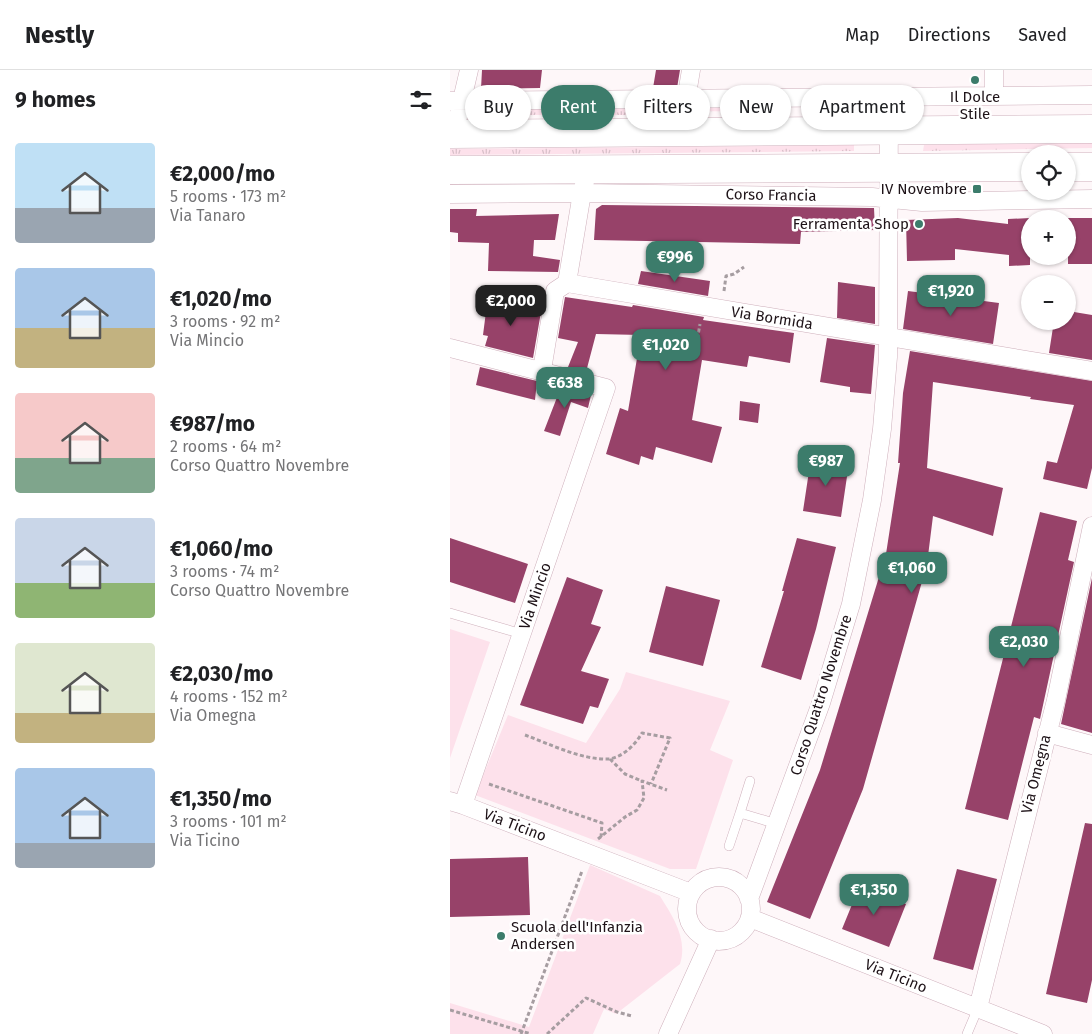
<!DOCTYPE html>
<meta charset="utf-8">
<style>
:root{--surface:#fff;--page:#f2f2f2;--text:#202124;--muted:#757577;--line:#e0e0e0;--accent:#3c7c6b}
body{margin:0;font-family:"Fira Sans",sans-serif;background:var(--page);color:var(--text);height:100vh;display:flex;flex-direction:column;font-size:19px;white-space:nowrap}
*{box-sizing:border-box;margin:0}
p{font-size:16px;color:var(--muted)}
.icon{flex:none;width:28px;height:28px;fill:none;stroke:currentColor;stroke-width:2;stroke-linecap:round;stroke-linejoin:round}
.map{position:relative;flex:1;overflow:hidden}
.sheet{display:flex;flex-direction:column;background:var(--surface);width:450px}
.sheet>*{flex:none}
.guide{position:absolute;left:15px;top:15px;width:475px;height:45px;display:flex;gap:10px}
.fabs{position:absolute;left:571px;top:75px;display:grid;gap:10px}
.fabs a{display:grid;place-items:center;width:55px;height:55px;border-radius:50%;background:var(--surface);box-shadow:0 1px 4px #0004;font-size:25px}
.price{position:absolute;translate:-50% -42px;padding:0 11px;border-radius:10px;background:var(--accent);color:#fff;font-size:16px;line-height:32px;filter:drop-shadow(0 1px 2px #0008)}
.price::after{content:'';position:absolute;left:50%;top:30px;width:15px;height:11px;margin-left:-8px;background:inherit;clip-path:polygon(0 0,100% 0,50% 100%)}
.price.current{background:#222;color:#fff}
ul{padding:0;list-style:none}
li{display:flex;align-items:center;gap:15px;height:125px;padding:0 15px}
li span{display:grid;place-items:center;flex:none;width:140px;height:100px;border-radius:5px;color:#555}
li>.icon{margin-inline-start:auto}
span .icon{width:60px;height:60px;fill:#fffc;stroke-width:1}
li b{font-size:21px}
h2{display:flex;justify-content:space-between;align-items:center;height:60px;padding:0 15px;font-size:21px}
.pill{padding:0 18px;border-radius:22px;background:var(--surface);box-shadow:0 1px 4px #0004;font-size:18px;line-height:45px}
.pill.current{background:var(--accent);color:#fff}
header{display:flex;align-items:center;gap:30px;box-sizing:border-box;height:70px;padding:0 25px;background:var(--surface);border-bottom:1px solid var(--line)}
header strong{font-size:24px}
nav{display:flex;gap:28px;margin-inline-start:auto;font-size:18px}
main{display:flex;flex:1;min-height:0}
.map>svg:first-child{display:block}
.grass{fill:url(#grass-tufts)}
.park{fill:#fde1eb}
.building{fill:#974269}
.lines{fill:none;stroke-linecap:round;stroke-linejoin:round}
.lane-casing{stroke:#ceafbb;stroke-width:10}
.street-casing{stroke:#ceafbb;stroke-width:19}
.primary-casing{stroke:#ceafbb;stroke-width:29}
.path{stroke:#a69da1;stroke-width:3;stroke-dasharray:4 2.5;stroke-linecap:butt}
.lane{stroke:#fff;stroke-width:9}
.street{stroke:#fff;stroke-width:18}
.primary{stroke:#fff;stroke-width:28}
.poi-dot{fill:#3c7c6b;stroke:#fff;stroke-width:2}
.labels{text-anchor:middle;stroke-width:5;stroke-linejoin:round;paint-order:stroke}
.poi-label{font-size:15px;fill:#1e1318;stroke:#fff;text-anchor:end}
.street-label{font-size:15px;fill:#1e1318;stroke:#fff}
</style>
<header>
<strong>Nestly</strong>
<nav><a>Map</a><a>Directions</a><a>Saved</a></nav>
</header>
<main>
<section class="sheet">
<h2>9 homes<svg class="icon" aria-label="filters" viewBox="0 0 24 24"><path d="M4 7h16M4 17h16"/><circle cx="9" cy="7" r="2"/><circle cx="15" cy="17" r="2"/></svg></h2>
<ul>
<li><span style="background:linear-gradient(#bfe0f5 65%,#9aa5b1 0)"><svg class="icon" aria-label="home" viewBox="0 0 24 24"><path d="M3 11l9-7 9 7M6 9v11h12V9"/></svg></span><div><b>€2,000/mo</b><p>5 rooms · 173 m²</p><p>Via Tanaro</p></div></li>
<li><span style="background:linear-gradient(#a9c7e8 60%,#c2b280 0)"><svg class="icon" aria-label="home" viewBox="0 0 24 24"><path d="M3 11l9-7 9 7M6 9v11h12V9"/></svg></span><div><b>€1,020/mo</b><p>3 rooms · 92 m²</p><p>Via Mincio</p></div></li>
<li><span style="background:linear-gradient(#f6c9c9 65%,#7fa58c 0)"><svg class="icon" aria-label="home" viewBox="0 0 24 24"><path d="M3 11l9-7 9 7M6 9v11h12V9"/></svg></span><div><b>€987/mo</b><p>2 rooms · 64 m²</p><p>Corso Quattro Novembre</p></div></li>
<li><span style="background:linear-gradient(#c9d6e8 65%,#8fb573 0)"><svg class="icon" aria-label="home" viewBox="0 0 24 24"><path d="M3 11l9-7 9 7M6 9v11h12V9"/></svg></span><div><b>€1,060/mo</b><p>3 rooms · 74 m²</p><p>Corso Quattro Novembre</p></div></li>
<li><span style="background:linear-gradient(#dfe7d0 70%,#c2b280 0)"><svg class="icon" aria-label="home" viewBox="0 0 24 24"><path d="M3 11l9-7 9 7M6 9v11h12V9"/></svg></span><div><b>€2,030/mo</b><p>4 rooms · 152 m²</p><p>Via Omegna</p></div></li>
<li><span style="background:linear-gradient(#a9c7e8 75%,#9aa5b1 0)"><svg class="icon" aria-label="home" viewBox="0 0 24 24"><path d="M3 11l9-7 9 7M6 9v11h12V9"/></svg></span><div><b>€1,350/mo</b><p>3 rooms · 101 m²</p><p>Via Ticino</p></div></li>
</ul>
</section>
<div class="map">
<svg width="642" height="964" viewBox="0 0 642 964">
<defs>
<pattern id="grass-tufts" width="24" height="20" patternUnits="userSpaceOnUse" patternTransform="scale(1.25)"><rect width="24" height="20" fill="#fde1eb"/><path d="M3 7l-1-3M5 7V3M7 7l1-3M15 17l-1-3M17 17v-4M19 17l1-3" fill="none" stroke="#d8c0c9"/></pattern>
</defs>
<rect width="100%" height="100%" fill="#fef7f9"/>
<path class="grass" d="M340,36v6l-100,-1 2,-4z
M17,38h195l-1,7h-192l-4,-1z
M642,71v7l-169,3 1,-6z
M404,75v6l-404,4v-6z"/>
<path class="park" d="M0,559l40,13 -40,116z
M176,602l104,29 -20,49 23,10 -37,109h-26l-195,-74 33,-80 78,28 34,-54z
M140,795l70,31c13,21 28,43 20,68l-64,50 -12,-5 -11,25h-143v-31l79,24z"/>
<path class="building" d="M32,0h60l-2,18 -59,1z
M206,0h24l-3,18h-24z
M152,135l269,3h3l1,22 -74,2 -1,12 -206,-4 2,-31z
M0,139h27l-1,7 83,-2 -4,26h-21l-1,16 27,4 -2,12 -70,-1 1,-28 -31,-1v-9l-8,-1z
M508,148l50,6v-5l22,-1v47l-21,1v-11l-54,-6v11l-48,1 -1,-41z
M618,148h24v46h-24z
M191,201l69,10 -2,15 -70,-12z
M388,212l37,5v37l-38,-6z
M458,221l91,12 -6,41 -90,-15z
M38,226l30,7v6l23,3 -8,46 -48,-12 3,-10 -5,-1z
M115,227l67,10 1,-2 71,12 -1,3 91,13 -4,30 -41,-7 -2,11 -45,-7 -10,60 30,7 -10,36 -56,-16 -3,13 -12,-4 -2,9 -33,-11 14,-46 8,3 13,-76 -45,-1 -10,38 -18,-5 10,-25 -20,-4z
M618,241l24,4v45l-43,-7 5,-32h14z
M377,268l48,7 -4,49 -21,-2v-5l-30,-5z
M460,281l182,30v87l-5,21 -44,-10 4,-18 10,2 17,-58 -44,-6 1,-2 -98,-15 -6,86 76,20 -10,48 -60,-20 -6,48 -64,225 -53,130 -43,-17 53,-132 66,-216 14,-91h-2l5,-70z
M30,297l57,14 -2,19 -59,-15z
M111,317l30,8 -3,13 -17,-6 -11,34 -16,-5z
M290,331l20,3 -2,19 -19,-3z
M361,388l38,5 -8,54 -38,-6z
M590,442l37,9 -9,39 6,2 -34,157 -6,-2 -26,103 -43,-11z
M0,468l78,26 -13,39 -65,-21z
M347,468l39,9 -20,82 -15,51 -40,-13 23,-76h-2z
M117,507l36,13 -12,34 10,3 -20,44 28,8 -11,29 -8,-2 -7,18 -63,-19z
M642,508v155l-31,-9z
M216,516l54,14 -17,66 -54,-14z
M635,753l7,1v156l-5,23 -41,-9z
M78,787l2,58 -80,2v-58z
M507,799l40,10 -24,91 -40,-11z
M410,815l46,19 -17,43 -47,-18z"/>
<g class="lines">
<defs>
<path id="lane" d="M0,543l72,21
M290,743l10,-32
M279,776l11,-33 37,11
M517,964l11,-26"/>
<path id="street" d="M544,0v26
M236,30l5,-30
M0,31l642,-6
M228,62l1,-32
M4,64l15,-64
M138,99l-6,24 -15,90 525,88
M0,124l132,-1 290,4 50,5 170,-3
M0,278l156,40 -143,417
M92,300l13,-79 12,-8
M597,663l45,12
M0,731l13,4 228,88
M237 839a32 32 0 1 1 64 0a32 32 0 1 1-64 0Z
M299,829l72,-196 30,-99 21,-104 10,-71 6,-72 1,-260
M300,848l293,116
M528,938l78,-308 36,-174
M218,964l43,-95"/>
<path id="primary" d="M0,64l642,-5
M618,97h24
M0,100l580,-3"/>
</defs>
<use href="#lane" class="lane-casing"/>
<use href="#street" class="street-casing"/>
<use href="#primary" class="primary-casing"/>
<path class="path" d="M274,221l2,-15 8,-2 10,-7
M244,288l6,-34
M75,665c25,9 56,25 84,24 14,-2 26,-14 33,-26l28,5 -19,46
M160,689l15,15 17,7
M39,714l113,39 -1,14
M148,769l27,-22 12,-7 7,-12 -2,-17 25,9
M0,940l81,24
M71,964l61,-163
M97,964l39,-36 31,14 15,4"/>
<use href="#lane" class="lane"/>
<use href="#street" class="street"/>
<use href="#primary" class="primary"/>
</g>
<g class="poi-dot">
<circle cx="525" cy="10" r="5"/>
<rect x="522" y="114" width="10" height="10" rx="2.5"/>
<circle cx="469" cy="154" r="5"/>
<circle cx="51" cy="866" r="5"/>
</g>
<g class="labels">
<g class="poi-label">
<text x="525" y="32" text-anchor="middle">Il Dolce<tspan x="525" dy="17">Stile</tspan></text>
<text x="517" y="124">IV Novembre</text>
<text x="459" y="159">Ferramenta Shop</text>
<text x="61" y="862" text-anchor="start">Scuola dell'Infanzia<tspan x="61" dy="17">Andersen</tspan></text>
</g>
<g class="street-label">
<text transform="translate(321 125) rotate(1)" y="5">Corso Francia</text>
<text transform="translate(322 248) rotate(9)" y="5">Via Bormida</text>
<text transform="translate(85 526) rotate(-71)" y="5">Via Mincio</text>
<text transform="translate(371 625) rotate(-72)" y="5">Corso Quattro Novembre</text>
<text transform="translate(586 704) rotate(-76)" y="5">Via Omegna</text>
<text transform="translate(65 755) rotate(21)" y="5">Via Ticino</text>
<text transform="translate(446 906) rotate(22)" y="5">Via Ticino</text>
</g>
</g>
</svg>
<div class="fabs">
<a><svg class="icon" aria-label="locate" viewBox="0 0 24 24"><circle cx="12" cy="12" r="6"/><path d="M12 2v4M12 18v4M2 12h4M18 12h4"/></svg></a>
<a>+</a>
<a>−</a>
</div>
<b class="price" style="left:225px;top:213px">€996</b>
<b class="price" style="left:501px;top:247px">€1,920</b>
<b class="price current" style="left:61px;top:257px">€2,000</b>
<b class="price" style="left:216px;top:301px">€1,020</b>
<b class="price" style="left:115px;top:339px">€638</b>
<b class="price" style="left:376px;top:417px">€987</b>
<b class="price" style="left:462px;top:524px">€1,060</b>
<b class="price" style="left:574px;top:598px">€2,030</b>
<b class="price" style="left:424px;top:846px">€1,350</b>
<div class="guide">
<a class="pill">Buy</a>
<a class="pill current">Rent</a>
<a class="pill">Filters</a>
<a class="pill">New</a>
<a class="pill">Apartment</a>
</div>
</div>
</main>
